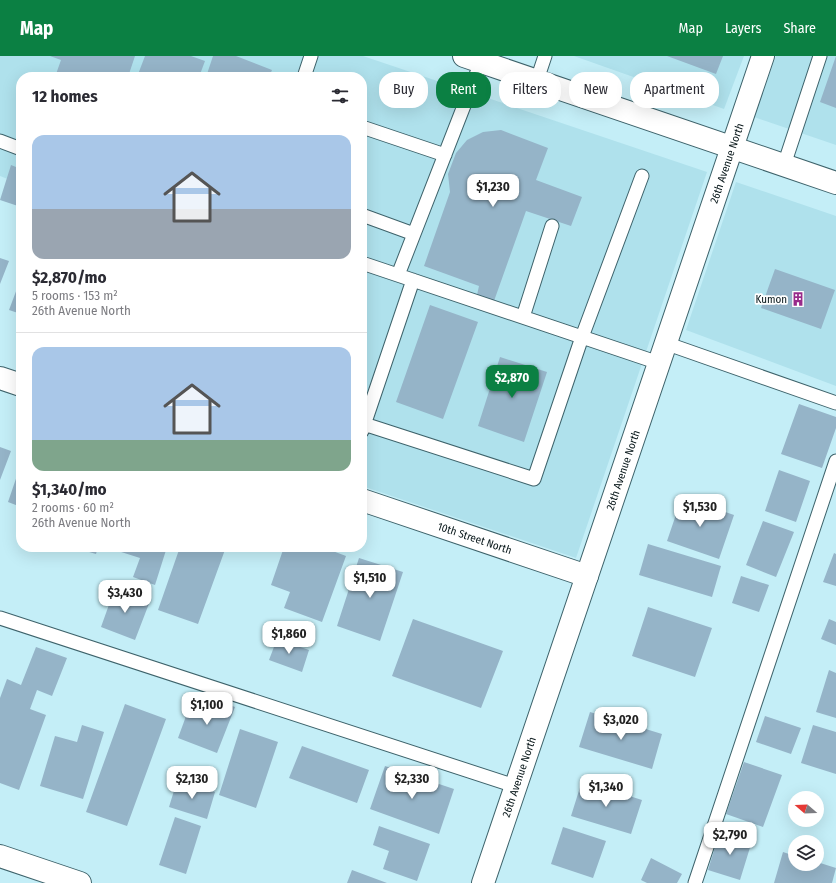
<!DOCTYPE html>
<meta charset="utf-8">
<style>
:root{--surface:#fff;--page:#f7f7f7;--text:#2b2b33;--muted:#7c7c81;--line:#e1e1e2;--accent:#0b8043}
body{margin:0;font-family:"Fira Sans Condensed",sans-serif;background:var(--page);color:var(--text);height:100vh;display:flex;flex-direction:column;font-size:15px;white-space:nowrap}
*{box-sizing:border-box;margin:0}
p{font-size:13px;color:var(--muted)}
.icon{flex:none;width:22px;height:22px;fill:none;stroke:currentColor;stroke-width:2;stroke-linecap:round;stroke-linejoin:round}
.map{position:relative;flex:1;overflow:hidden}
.drawer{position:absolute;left:16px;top:16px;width:351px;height:480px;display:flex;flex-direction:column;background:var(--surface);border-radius:16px;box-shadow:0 4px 16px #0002}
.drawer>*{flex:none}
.top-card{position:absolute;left:379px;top:16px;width:380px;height:36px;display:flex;gap:8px}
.needle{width:26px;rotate:289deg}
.controls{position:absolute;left:788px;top:735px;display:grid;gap:8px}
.controls a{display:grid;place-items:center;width:36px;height:36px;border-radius:50%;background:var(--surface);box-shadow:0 4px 16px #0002;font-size:20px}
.price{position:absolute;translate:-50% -34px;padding:0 9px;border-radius:8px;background:#fff;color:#222;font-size:13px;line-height:26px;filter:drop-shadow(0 1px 2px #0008)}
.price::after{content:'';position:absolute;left:50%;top:24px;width:12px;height:9px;margin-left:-6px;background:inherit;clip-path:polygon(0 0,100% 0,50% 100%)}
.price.active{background:var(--accent);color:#fff}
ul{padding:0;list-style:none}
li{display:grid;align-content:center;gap:8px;height:212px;padding:0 16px}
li+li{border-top:1px solid var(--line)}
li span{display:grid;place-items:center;height:124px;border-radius:12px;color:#555}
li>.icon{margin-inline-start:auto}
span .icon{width:72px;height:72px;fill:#fffc;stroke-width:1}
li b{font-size:17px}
h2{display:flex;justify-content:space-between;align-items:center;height:48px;padding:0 16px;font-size:17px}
.pill{padding:0 14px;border-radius:16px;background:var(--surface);box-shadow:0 4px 16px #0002;font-size:14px;line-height:36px}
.pill.active{background:var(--accent);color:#fff}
header{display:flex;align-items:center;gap:24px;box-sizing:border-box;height:56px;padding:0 20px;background:var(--accent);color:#fff}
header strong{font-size:19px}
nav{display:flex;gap:22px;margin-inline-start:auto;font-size:14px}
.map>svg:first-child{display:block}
.built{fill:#afe1ec}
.building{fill:#95b4c8}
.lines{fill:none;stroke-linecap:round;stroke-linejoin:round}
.service-casing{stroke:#3e636b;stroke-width:15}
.minor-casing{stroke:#3e636b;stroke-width:24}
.secondary-casing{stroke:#3e636b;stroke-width:24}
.service{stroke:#fff;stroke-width:13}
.minor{stroke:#fff;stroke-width:22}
.secondary{stroke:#fff;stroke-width:22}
.labels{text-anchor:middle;stroke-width:3.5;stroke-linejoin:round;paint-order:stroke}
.street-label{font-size:11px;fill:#071619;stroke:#fff}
.poi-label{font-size:11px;fill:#071619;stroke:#fff;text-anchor:end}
</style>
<header>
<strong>Map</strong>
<nav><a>Map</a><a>Layers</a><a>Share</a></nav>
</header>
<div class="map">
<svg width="836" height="827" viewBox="0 0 836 827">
<rect width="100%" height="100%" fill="#c4eef7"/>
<path class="built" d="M0,0h363l344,116 -131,386 -214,-72v-409h-341v107l-21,-8z
M574,0h170l-20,53z
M776,0h60v89l-82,-28z
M736,126l100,34v170l-150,-56z"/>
<path class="building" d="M50,0h85l-7,21h-73l6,-17z
M145,0h46l14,5 -6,16h-62z
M213,0h23l36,14 -3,7h-63z
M667,0h56l-7,18z
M836,0v52l-16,-6z
M501,74l47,18 -12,32 46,17 -11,29 -45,-15 -32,90 -17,-6 2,-9 -55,-20 26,-74 -2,-18 8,-21 11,-13 16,-8z
M11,109l10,4v38l-21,-7z
M0,202l9,3 -9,23z
M775,213l60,21 -14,39 -60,-21z
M21,222v36l-12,-4z
M430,249l48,17 -35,97 -47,-17z
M500,301l47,15 -23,70 -46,-16z
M799,348l37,13v11l-14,40 -41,-14z
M0,391l11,4 -11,29z
M21,408v43l-13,-5z
M779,414l31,11 -14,41 -31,-11z
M682,441l52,18 -15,44 -52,-18z
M763,465l31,11 -18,45 -30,-12z
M648,488l73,22 -9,31 -73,-22z
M72,491h26l-2,7z
M119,491h48l-12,38 -22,-8 7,-19 -22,-7z
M180,491h46l-28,77 -40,-14z
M284,491h38l24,9 -24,66 -38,-14 6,-16 -19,-7z
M834,497l2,1v32l-13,-4z
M359,502l44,14 -23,69 -43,-15z
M741,520l28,9 -10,27 -27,-9z
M115,532l35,13 -15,39 -34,-13z
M648,551l64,21 -17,49 -63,-21z
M413,563l90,32 -22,57 -89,-32z
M829,563l7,3v23l-15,-6z
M277,583l32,11 -7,22 -33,-12z
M36,591l31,11 -15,38 -15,-6 -7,19 16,6 -27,75 -19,-7v-85l7,-19 14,6z
M829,614l7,3v45l-20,-6z
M215,644l20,7 -18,46 -39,-15 11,-30 20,7z
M125,648l41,15 -39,107 -41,-14z
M590,656l72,22 -10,35 -73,-22z
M765,660l36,12 -10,26 -35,-12z
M82,669l22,7 -21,67 -43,-13 15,-50 22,6z
M813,669l23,7v42l-35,-11z
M240,673l38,13 -22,66 -37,-13z
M302,690l67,24 -12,33 -68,-25z
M744,706l38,13 -19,52 -37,-13z
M385,710l69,23 -15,45 -69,-25z
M177,725l38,11 -8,27 -38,-12z
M582,725l60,19 -11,34 -60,-18z
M175,761l26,9 -15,48 -27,-9z
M379,770l51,18 -13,37 -34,-12 6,-18 -16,-6z
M563,771l43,14 -13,37 -42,-14z
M720,775l32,10 -12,39 -32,-10z
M783,796l12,4v8h22v-2l19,6 -4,15h-58z
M651,802l31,16 -5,9h-30l-6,-3z
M352,814l35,13h-40z"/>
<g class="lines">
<defs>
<path id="service" d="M304,21l7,-21
M537,24l8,-24
M362,71l83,28
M0,85l21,8
M784,109l36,-109
M362,159l52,19
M362,207l297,100
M398,219l83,-213
M523,261l29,-91
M665,287l171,60
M364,368l170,55 48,-142 60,-161
M362,375l51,-151
M0,562l515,168
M695,827l141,-422"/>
<g id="minor">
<path d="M0,322l21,7"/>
<path id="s1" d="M362,444l225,76"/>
<path d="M0,800l80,27"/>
<path id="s2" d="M483,827l280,-827"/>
</g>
<path id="secondary" d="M464,0l372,127"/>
</defs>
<use href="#service" class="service-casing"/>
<use href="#minor" class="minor-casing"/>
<use href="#secondary" class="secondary-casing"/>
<use href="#service" class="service"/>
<use href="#minor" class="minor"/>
<use href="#secondary" class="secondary"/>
</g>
<defs>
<symbol id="building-bare" viewBox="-9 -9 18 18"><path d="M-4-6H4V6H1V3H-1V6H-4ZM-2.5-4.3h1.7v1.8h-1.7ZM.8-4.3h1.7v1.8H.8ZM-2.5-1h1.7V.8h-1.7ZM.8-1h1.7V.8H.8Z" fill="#982a8a" stroke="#fff" stroke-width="2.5" paint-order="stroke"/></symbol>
</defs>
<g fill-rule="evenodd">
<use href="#building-bare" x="788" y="233" width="20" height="20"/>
</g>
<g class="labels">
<g class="street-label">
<text dy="4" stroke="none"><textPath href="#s2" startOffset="760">26th Avenue North</textPath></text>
<text dy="4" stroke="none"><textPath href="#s2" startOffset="436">26th Avenue North</textPath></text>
<text dy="4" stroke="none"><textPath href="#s1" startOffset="119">10th Street North</textPath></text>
<text dy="4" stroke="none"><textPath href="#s2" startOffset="112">26th Avenue North</textPath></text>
</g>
<g class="poi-label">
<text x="787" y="247">Kumon</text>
</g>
</g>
</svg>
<div class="controls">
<a><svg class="needle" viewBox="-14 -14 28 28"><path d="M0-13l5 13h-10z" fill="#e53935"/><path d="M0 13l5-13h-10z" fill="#7c7c81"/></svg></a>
<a><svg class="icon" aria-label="layers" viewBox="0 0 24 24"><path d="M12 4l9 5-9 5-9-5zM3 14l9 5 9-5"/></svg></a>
</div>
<b class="price" style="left:493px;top:152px">$1,230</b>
<b class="price active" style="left:512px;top:343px">$2,870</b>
<b class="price" style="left:700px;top:472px">$1,530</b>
<b class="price" style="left:370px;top:543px">$1,510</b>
<b class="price" style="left:125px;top:558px">$3,430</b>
<b class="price" style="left:289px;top:599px">$1,860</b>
<b class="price" style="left:207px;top:670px">$1,100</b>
<b class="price" style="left:621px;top:685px">$3,020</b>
<b class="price" style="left:192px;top:744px">$2,130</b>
<b class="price" style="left:412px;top:744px">$2,330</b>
<b class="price" style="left:606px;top:752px">$1,340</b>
<b class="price" style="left:730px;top:800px">$2,790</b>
<div class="top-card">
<a class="pill">Buy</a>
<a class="pill active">Rent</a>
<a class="pill">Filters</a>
<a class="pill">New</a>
<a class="pill">Apartment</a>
</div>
<section class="drawer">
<h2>12 homes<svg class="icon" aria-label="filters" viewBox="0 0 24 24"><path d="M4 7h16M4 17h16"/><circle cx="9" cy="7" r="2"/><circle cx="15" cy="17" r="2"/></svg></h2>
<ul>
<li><span style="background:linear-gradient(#a9c7e8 60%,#9aa5b1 0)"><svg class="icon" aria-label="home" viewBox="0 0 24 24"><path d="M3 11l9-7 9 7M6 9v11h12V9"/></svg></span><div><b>$2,870/mo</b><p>5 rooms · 153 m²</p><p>26th Avenue North</p></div></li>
<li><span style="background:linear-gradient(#a9c7e8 75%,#7fa58c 0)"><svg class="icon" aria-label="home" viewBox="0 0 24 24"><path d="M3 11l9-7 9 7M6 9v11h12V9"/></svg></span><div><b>$1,340/mo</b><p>2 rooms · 60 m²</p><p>26th Avenue North</p></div></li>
</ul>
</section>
</div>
